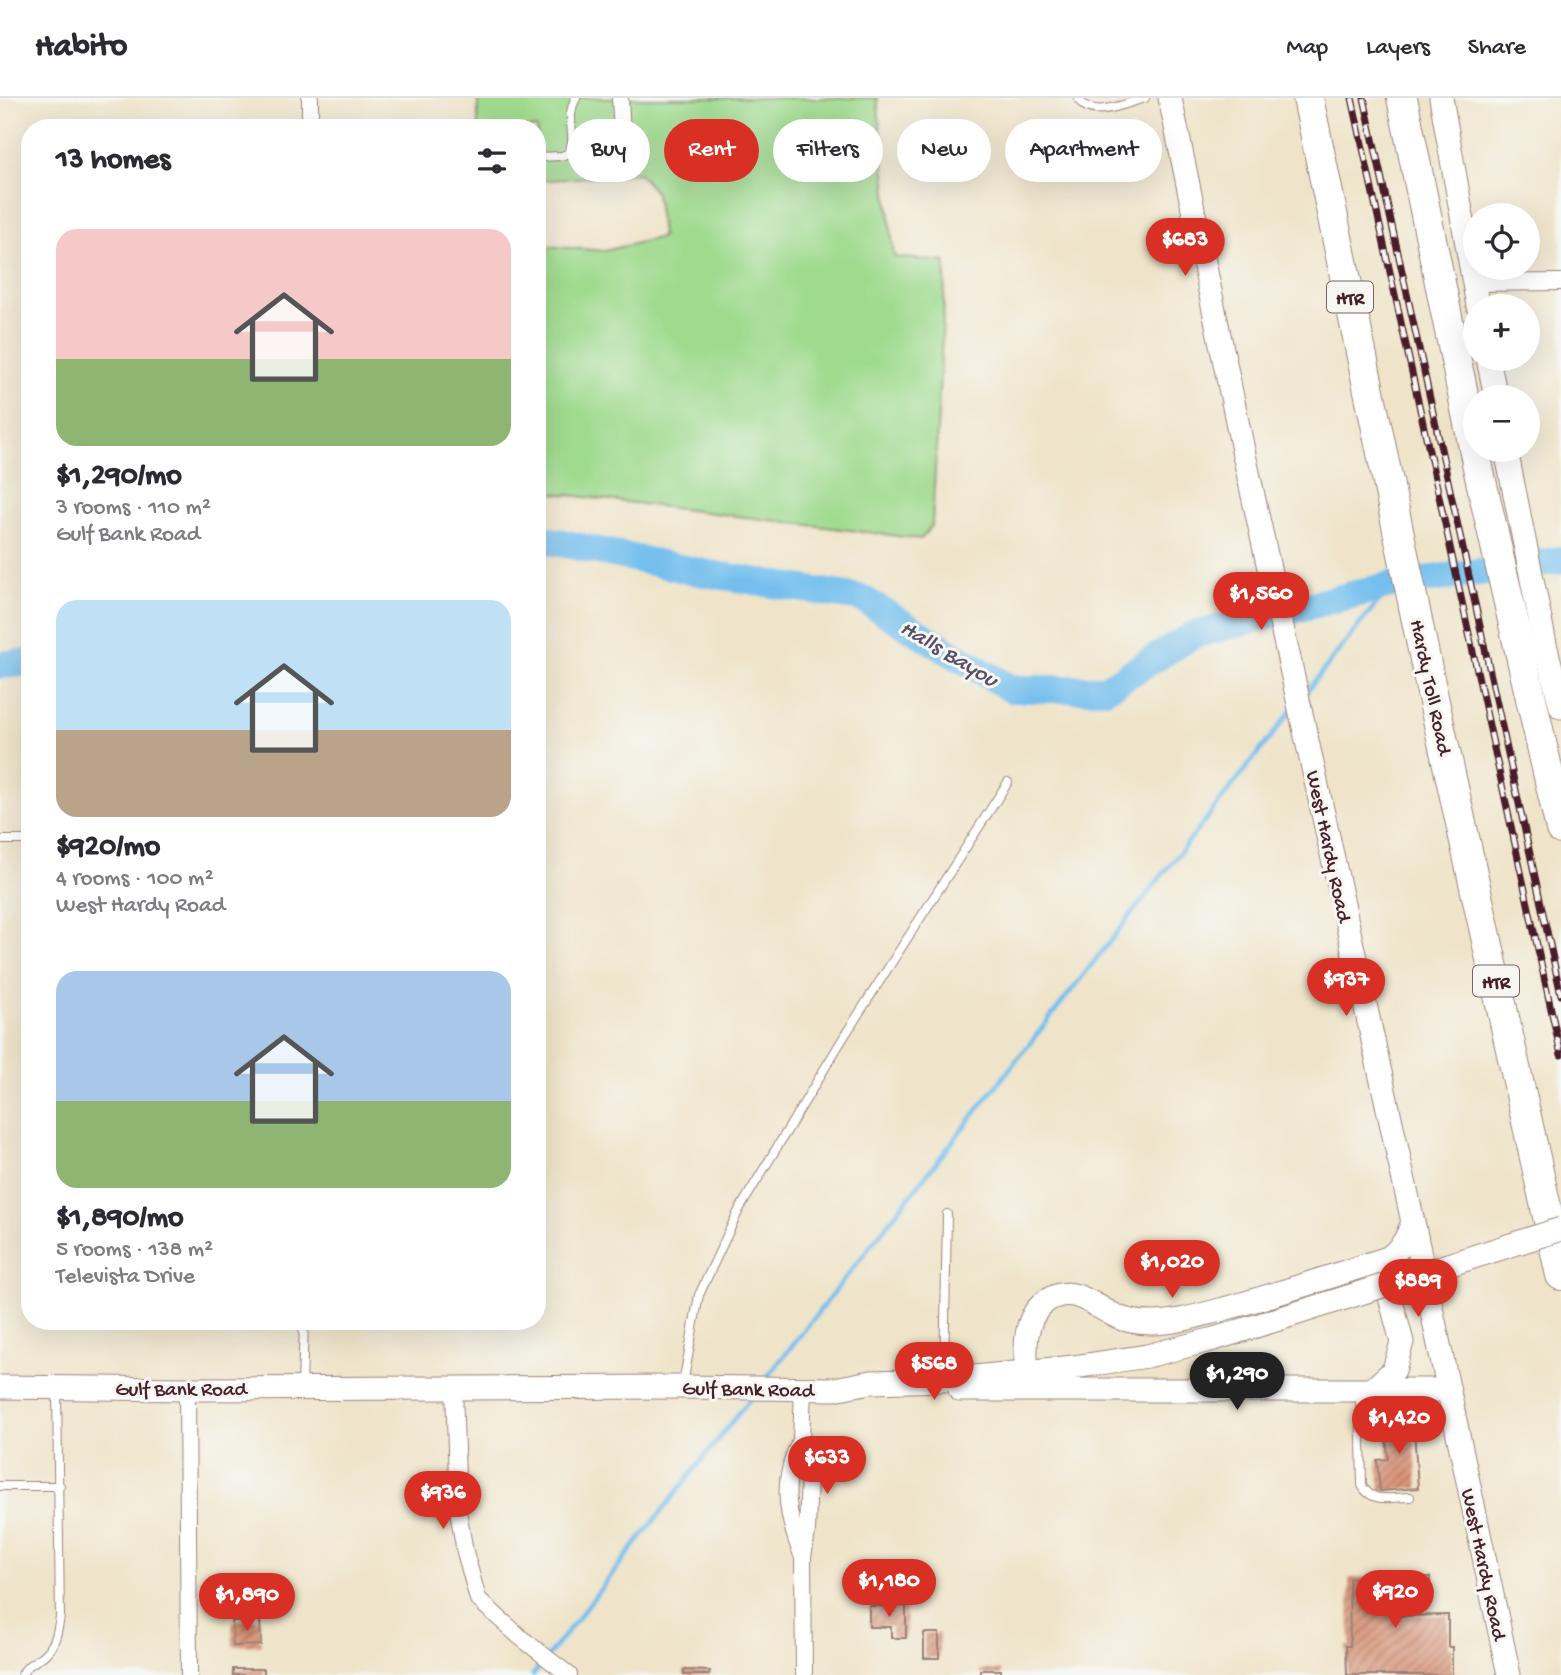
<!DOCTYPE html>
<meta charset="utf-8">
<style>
:root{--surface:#fff;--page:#f7f7f7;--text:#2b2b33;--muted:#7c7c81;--line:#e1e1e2;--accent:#d93025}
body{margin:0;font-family:"Gochi Hand",sans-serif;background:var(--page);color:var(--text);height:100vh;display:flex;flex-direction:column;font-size:26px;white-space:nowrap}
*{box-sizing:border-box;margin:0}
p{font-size:23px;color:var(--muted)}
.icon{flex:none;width:38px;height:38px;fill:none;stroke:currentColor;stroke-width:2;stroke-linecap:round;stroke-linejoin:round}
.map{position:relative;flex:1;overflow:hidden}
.panel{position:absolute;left:21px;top:21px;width:525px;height:1211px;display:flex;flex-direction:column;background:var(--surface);border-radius:28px;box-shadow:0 7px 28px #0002}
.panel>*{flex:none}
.banner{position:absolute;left:567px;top:21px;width:665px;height:63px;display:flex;gap:14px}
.buttons{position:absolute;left:1463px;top:105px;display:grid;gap:14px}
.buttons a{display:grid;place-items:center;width:77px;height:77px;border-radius:50%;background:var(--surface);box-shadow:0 7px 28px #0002;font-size:35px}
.price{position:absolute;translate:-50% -60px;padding:0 16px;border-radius:24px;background:var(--accent);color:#fff;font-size:23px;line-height:46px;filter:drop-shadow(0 2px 4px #0008)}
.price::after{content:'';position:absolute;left:50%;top:42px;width:21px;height:16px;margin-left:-10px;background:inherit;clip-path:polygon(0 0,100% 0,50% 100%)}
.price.on{background:#222;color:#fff}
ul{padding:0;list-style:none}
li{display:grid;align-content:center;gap:14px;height:371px;padding:0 35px}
li span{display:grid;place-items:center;height:217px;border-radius:21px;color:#555}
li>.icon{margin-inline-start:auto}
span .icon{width:126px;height:126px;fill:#fffc;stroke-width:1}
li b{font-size:30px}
h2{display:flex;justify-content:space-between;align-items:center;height:84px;padding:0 35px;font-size:30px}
.chip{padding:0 24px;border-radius:32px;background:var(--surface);box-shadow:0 7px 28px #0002;font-size:24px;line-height:63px}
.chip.on{background:var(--accent);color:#fff}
header{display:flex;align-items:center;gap:42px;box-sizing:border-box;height:98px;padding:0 35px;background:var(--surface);border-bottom:2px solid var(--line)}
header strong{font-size:33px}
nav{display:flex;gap:38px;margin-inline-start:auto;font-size:24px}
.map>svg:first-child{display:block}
.green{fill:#9fda8e;stroke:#747c5c;stroke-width:2}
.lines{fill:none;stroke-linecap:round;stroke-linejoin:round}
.stream{stroke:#75bfee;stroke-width:4.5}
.river{stroke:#75bfee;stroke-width:28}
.building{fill:url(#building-hatch)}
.service-casing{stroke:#9c827a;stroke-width:10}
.minor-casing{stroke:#9c827a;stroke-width:18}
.secondary-casing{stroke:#9c827a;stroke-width:25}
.motorway-casing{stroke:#9c827a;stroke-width:32}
.service{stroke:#fff;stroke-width:8}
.minor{stroke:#fff;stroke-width:16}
.secondary{stroke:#fff;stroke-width:23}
.motorway{stroke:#fff;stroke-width:30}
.rail-casing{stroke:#4a1f2b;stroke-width:7}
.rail{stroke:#f6f6f2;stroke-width:4.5;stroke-dasharray:13;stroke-linecap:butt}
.secondary-bridge-casing{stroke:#9c827a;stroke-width:25;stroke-linecap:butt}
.secondary-bridge{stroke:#fff;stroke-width:23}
.labels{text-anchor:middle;stroke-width:6;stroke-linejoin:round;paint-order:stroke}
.shield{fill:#f6f6f2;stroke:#7e6067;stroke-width:2}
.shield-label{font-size:19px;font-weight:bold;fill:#4a1f2b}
.street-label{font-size:21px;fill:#4a1f2b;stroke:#f6f6f2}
.water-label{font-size:23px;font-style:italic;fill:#574f66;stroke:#f6f6f2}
</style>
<header>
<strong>Habito</strong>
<nav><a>Map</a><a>Layers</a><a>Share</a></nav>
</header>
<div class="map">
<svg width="1561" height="1577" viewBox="0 0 1561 1577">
<defs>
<pattern id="building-hatch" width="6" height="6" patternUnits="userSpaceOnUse" patternTransform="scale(1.75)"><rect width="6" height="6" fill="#d89478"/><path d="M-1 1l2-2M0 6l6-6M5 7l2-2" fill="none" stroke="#b17863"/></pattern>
</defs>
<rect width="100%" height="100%" fill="#f6f6f2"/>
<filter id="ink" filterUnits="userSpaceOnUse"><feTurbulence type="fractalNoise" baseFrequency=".0143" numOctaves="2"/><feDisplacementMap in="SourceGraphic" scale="14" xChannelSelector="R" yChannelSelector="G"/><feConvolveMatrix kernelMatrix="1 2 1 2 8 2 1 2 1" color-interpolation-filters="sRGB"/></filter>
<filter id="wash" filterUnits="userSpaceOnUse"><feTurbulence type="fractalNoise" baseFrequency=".00686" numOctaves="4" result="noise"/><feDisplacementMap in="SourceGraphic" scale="28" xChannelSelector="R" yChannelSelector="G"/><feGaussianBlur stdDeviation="1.57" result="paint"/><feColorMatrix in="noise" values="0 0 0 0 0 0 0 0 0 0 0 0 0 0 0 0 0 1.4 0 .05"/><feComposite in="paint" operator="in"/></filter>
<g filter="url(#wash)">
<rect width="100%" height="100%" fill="#efe4c9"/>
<path class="green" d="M478,0h399l17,159 52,5 -14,263 -11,14 -384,-48v-246l67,6 58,-14 -6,-44 -17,-20 -102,8v-53h-59z"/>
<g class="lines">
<path class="stream" d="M1304,597l87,-110
M765,1282l527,-670
M533,1577l220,-280"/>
<path class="river" d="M537,440l167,35 157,25 150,91h94l88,-54 198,-50 170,-25
M0,567l30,-3"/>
</g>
<g id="blocks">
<path class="building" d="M1413,1318l5,72 -38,3 -3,-31 11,-1 -3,-41z
M1430,1479l1,24h-37v15l54,-1v32h4v28h-105l-1,-29h4l-1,-68z
M869,1508h37v32h-15v-11h-22z
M260,1521l1,26 -28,1 -1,-25z
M924,1535h15v25h-15z
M233,1571h31v6h-31z
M684,1572l26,1 -1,4h-25z
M980,1572h21v5h-21z"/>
</g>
</g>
<g filter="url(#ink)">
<use href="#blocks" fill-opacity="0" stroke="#9c827a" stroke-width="2"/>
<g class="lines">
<defs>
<path id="service" d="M1078,0c11,23 49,5 67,0
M537,59l25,-1 7,-3c9,-18 -5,-34 7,-55
M0,742h30
M944,1281l3,-165
M683,1286l16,-89 40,-85 106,-175 163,-253
M302,1289l2,-66
M1360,1294l2,93c9,19 30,12 48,12
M0,1388h60
M22,1577c5,-13 17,-13 26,-24 8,-9 10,-22 12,-34l-3,-226"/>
<path id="minor" d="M310,0v30
M620,0l4,72
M1473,185l88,-1
M454,1290l4,123 7,41 13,47 42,38 49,38
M803,1290l-2,52 6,16 2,18 -2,58 -4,25 1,118
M187,1291l2,286
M801,1342c-21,39 -15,75 1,115"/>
<path id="secondary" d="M1170,0l73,352 170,772 96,453
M1441,0l37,208
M1488,261l8,38
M1506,352l39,194 16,63
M1027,1286c-1,-28 -7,-67 21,-84 26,-16 45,6 68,16 10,5 24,7 36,7 23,0 45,-7 68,-13 56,-15 112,-34 168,-52 14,-10 19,-20 25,-36
M0,1289l187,2 495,-2 152,2 37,-7 73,-2 129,-13 74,-11 67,-17 71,-22
M1373,1291l21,-19 8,-28 -16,-60 -12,-11
M960,1292h487"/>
<path id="motorway" d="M1308,0l123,590 130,587
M1402,0l77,374 82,357"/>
</defs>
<use href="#service" class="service-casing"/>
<use href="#minor" class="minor-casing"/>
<use href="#secondary" class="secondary-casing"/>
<use href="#motorway" class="motorway-casing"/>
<use href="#service" class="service"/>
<use href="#minor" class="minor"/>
<use href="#secondary" class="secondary"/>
<use href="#motorway" class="motorway"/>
<defs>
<path id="rail" d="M1352,0l209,957
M1364,0l197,897"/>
</defs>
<use href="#rail" class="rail-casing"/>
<use href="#rail" class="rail"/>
<defs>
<path id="secondary-bridge" d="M1285,1219l276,-88"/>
</defs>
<use href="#secondary-bridge" class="secondary-bridge-casing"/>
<use href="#secondary-bridge" class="secondary-bridge"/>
</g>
</g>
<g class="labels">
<g class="shield">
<rect x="1327" y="183.5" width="46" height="31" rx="5"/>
<rect x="1473" y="867.5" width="46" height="31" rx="5"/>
</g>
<g class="shield-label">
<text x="1350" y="206">HTR</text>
<text x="1496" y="890">HTR</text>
</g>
<g class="street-label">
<text transform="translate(1432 589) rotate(78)" y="7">Hardy Toll Road</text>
<text transform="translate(1330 748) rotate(78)" y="7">West Hardy Road</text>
<text x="181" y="1297">Gulf Bank Road</text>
<text transform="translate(748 1290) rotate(1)" y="7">Gulf Bank Road</text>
<text transform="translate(1485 1466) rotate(78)" y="7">West Hardy Road</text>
</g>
<g class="water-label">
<text transform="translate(950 554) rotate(31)" y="8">Halls Bayou</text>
</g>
</g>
</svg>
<div class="buttons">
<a><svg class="icon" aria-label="locate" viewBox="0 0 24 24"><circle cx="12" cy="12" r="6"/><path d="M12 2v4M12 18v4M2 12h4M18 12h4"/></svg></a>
<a>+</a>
<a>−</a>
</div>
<b class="price" style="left:1185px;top:180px">$683</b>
<b class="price" style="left:1261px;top:534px">$1,560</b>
<b class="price" style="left:1346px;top:920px">$937</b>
<b class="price" style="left:1172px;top:1202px">$1,020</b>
<b class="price" style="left:1418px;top:1221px">$889</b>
<b class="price" style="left:934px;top:1304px">$568</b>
<b class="price on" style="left:1237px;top:1314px">$1,290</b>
<b class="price" style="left:1399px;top:1358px">$1,420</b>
<b class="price" style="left:827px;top:1398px">$633</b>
<b class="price" style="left:443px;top:1433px">$936</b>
<b class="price" style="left:889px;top:1521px">$1,180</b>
<b class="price" style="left:1395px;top:1532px">$920</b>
<b class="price" style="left:247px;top:1535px">$1,890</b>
<div class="banner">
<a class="chip">Buy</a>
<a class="chip on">Rent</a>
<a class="chip">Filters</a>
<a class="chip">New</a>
<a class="chip">Apartment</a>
</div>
<section class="panel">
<h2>13 homes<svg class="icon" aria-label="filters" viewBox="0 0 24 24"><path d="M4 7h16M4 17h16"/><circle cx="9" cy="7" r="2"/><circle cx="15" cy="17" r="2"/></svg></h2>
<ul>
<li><span style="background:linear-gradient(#f6c9c9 60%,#8fb573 0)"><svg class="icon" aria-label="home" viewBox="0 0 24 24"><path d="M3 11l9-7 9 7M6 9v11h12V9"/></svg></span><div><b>$1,290/mo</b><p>3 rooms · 110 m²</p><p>Gulf Bank Road</p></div></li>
<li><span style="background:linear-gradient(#bfe0f5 60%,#b9a48a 0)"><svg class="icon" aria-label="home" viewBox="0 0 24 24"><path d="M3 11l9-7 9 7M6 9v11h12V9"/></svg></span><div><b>$920/mo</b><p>4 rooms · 100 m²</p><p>West Hardy Road</p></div></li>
<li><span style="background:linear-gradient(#a9c7e8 60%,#8fb573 0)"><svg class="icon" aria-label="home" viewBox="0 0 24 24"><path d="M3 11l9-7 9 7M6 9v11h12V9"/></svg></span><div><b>$1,890/mo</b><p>5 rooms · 138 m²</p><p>Televista Drive</p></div></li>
</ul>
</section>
</div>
